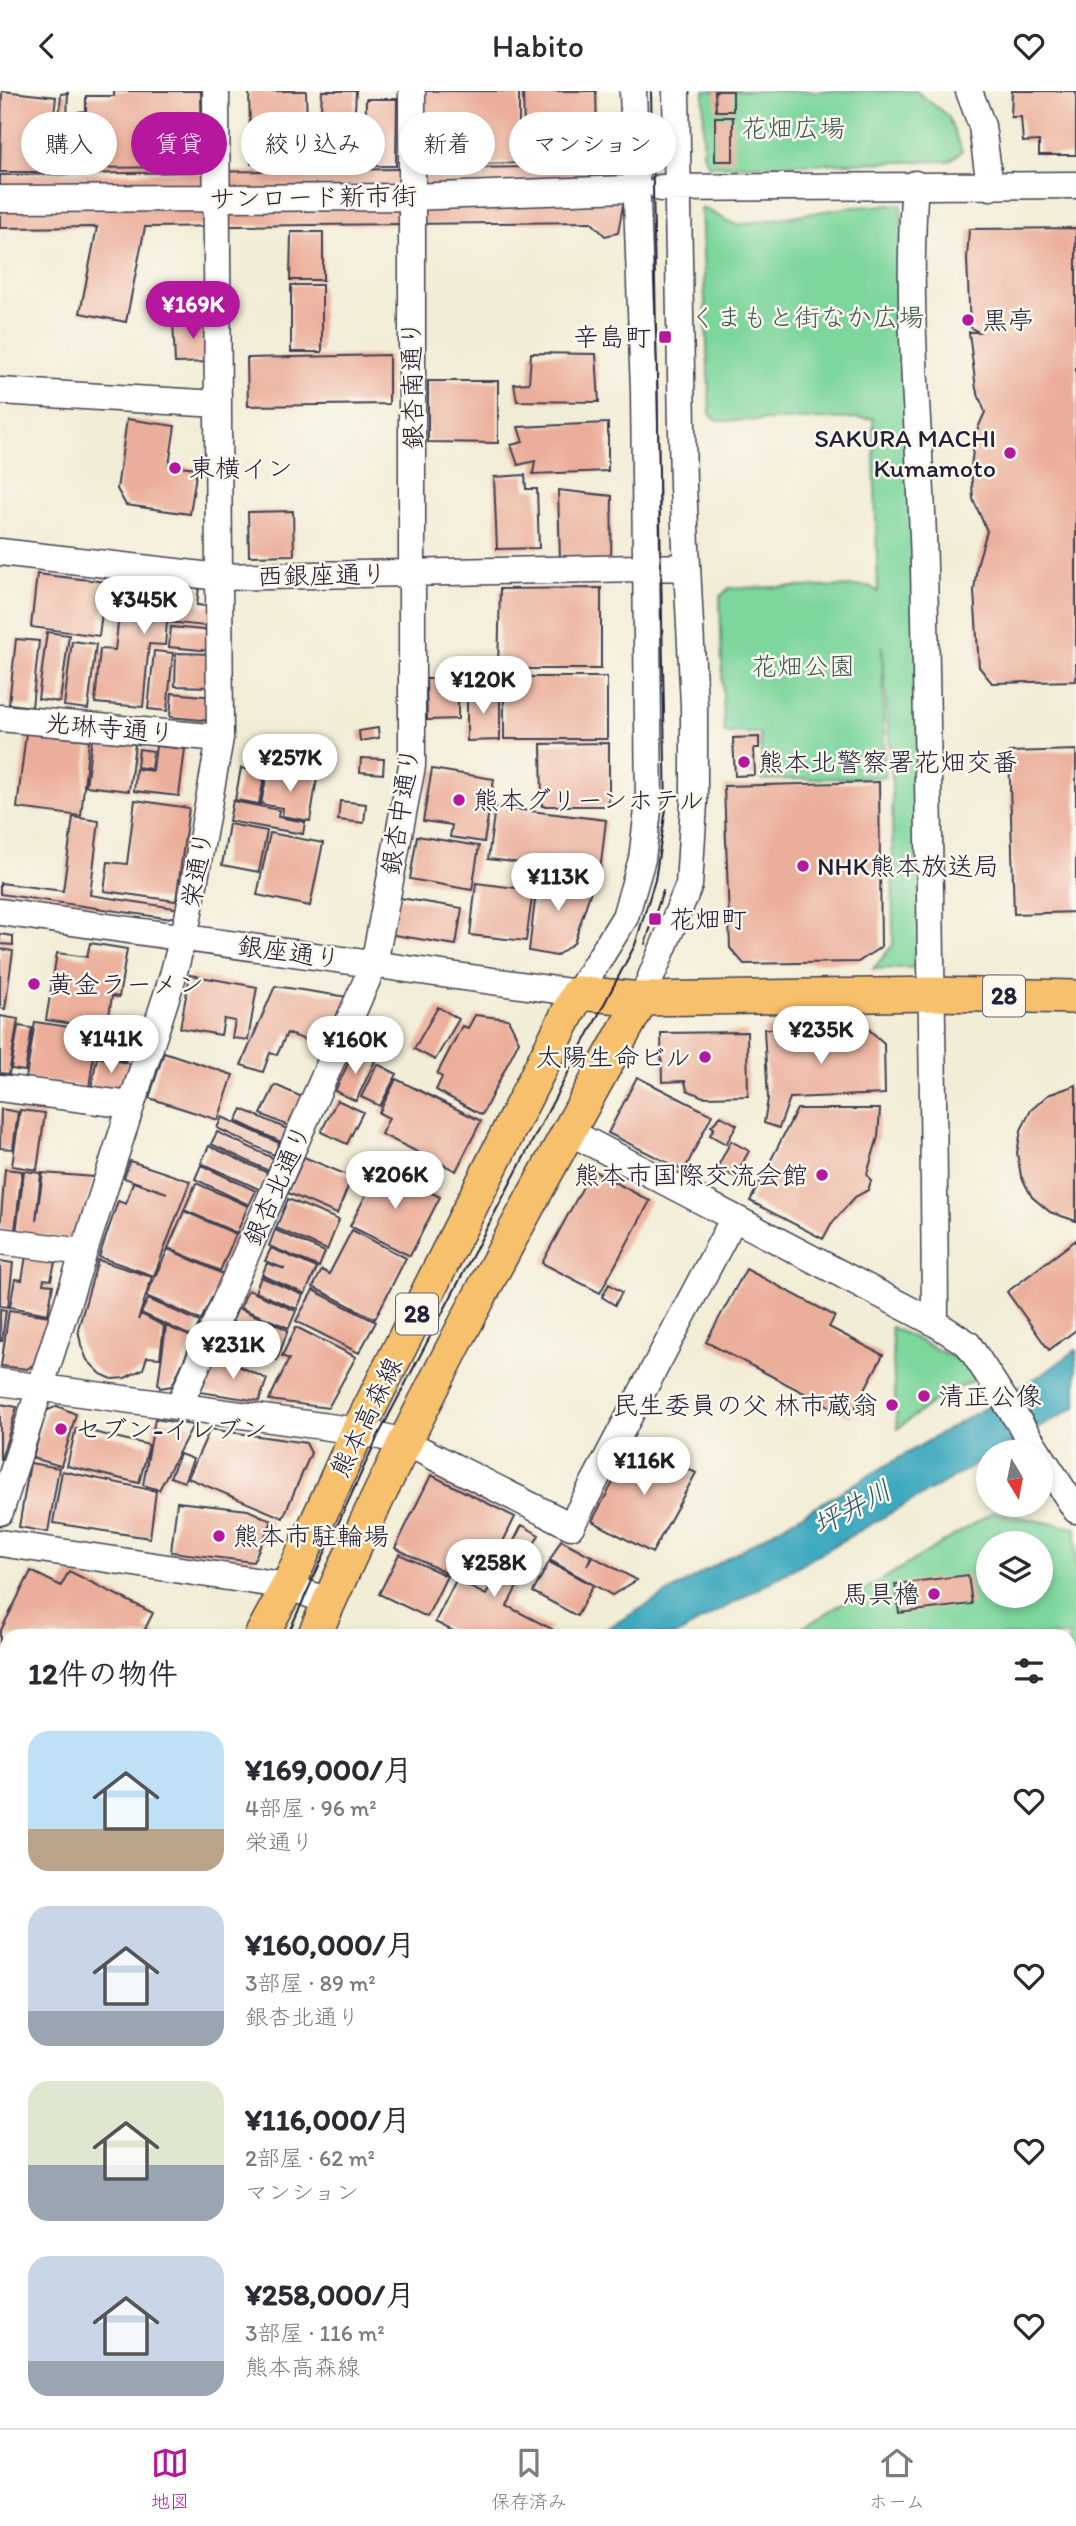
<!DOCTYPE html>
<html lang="ja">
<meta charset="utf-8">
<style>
:root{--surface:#fff;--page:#f2f2f3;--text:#2b2b33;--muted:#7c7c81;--line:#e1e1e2;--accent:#b5179e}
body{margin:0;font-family:Itim,"Klee One",sans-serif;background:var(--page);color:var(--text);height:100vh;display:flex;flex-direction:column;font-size:26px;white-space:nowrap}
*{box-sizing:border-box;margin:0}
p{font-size:23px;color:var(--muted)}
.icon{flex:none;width:38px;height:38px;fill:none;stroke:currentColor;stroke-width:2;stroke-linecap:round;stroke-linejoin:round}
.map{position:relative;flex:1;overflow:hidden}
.details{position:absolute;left:0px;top:1538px;width:1076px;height:800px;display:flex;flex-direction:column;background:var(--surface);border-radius:21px 21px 0 0;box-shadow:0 4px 10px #0003}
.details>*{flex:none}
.banner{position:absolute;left:21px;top:21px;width:700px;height:63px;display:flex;gap:14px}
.needle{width:46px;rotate:170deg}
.tools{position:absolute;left:976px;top:1349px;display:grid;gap:14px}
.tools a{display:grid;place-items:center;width:77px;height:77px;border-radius:50%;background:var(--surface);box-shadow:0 4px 10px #0003;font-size:35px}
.price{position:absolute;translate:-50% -60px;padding:0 16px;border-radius:24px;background:#fff;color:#222;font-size:23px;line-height:46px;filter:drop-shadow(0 2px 4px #0008)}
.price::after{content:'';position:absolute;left:50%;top:42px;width:21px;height:16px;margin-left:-10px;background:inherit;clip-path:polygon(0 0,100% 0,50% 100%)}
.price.on{background:var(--accent);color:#fff}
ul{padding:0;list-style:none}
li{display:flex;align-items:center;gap:21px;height:175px;padding:0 28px}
li span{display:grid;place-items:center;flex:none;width:196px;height:140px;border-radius:21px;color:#555}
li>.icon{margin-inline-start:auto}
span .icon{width:84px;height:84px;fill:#fffc;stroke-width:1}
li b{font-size:30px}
h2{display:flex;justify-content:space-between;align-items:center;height:84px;padding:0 28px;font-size:30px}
.chip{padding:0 24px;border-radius:32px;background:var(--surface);box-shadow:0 4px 10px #0003;font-size:24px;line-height:63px}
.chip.on{background:var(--accent);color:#fff}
header{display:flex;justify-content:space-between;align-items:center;height:91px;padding:0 28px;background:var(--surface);font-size:32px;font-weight:600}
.dock{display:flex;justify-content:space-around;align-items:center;height:98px;border-top:2px solid var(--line);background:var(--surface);font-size:19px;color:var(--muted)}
.dock a{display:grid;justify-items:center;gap:4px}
.dock .on{color:var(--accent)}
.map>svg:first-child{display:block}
.green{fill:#7dd69c;stroke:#507c6c;stroke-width:2;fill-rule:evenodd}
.forest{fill:#66b784;stroke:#446c60;stroke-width:2}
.water{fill:#3ea9be;stroke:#30667c;stroke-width:2}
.building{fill:#ebae9a}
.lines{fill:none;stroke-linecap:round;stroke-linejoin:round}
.minor-casing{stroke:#414052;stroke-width:29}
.major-casing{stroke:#414052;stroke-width:36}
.minor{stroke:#fff;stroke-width:26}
.major{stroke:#f7c06c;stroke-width:33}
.tram{stroke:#22223b;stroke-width:2}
.poi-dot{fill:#b5179e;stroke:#fbf7ec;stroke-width:2.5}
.labels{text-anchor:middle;stroke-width:5;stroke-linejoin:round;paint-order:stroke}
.shield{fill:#fbf7ec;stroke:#636270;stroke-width:2}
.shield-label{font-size:24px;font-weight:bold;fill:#22223b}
.park-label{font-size:26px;fill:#3d5858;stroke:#fbf7ec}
.street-label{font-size:26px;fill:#22223b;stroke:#fbf7ec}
.poi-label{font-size:26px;fill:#22223b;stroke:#fbf7ec;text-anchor:start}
.water-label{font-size:28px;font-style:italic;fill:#2d586f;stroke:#fbf7ec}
</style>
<header><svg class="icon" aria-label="back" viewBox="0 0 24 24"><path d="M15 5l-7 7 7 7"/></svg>Habito<svg class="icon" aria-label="heart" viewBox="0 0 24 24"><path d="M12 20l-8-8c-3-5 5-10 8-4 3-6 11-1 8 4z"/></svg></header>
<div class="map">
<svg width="1076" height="2337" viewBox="0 0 1076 2337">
<rect width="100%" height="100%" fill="#fbf7ec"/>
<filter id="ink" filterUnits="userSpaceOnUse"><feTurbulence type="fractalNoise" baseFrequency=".0143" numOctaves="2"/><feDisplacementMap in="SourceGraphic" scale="14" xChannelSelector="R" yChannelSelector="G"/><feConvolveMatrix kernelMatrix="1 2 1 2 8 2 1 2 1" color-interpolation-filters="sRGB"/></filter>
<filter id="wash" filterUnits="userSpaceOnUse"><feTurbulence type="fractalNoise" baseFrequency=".00686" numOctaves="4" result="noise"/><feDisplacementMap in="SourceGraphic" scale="28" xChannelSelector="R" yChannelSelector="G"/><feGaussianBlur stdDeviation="1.57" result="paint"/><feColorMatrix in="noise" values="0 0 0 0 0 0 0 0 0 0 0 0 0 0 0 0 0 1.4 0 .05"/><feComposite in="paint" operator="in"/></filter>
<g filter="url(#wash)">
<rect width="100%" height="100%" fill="#f2edd6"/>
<path class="green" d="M704,0h212l32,25 14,35 -12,10 -241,5 -6,-12z
M901,113l31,763 -59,2 20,-24 -1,-168 -10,-132 3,132 -123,3 -2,-47h-36l-4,-136 9,-9 141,-2 8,6 -5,-174 -155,3 -8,-7 -9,-207 35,18 108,-17z
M891,1236l74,36 14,15 -39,19 -43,32z
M993,1421l83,16v900h-859l-1,-6h853v-786h-280zM989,1452h52v53h-52z"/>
<path class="forest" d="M1069,2007l7,34v59l-7,1z"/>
<path class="water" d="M1076,1259v57l-80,45 -7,1v4l-314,179h-81l452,-264z
M1076,1598v432l-7,-36v-395z
M7,2159v93l-7,11v-94z"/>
<g id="blocks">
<path class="building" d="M2,0l54,6 -9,75h-47z
M114,0h87l1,76 -124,1v-56l8,-1v-15h28z
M249,0h57l2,71 -57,2z
M322,0h34l-4,76 -34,-2z
M423,0h96v72l-95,2z
M523,0h73l1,38 -73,2z
M715,0h18v20h-17z
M1012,0h64v64h-37v-14l-16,1 -2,-25h-10z
M68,2l-3,79h-10l6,-78z
M366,8h31l-1,67h-31z
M715,26h18v44h-18z
M592,41l6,24 -7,7 -68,1v-31z
M615,67l11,31 -8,44 -13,3 -14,-14 -446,5 -19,95 -46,-9 17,-86 -97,1v-53l597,-9 4,-6z
M1076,137v453l-84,2 -13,-16 -5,-76 3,-26 10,-34 -14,-32 -2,-32 4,-32 10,-23 -9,-23 -7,-57h9l-8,-5 -3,-68 2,-30z
M291,141h32v48h-33z
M291,194h31v67h-31z
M211,228l1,43 -37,1 -2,-43z
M531,262l65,1 3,48 -82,-1 -3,-17 15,-1z
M389,264v49l-141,2 -1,-48z
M428,290h70v62l-70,-1z
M127,328l48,7 -6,39 28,3 -7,46 -64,-9 -9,-16z
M608,332v48l-75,3 2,-13 -17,4 -7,-20 12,-3 -5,-15z
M525,384l1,14h11l2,59 -42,1 -3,-72z
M558,399l54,6 -1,65 -51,-1z
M293,420l1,44 -45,1 -1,-44z
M37,483l69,8 -7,54 -68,-9z
M123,489l76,7 -2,18 20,2 -2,20 -48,-5 -2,23 -16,-1 -6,63 -48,-4 5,-54 15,1z
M601,497v81h-103l2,-80z
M171,536l43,4 -2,20 -43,-4z
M47,541l22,3 -9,67 -22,-3z
M16,548l23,2 -7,66 -23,-3z
M72,550l24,3 -8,65 -24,-3z
M154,560l19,2 -6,58 -19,-2z
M176,562l36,1 -1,33 -36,-1z
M504,586h103v62h-103z
M426,588h32v40l-31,1z
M467,600h33v49l-33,1z
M172,602l42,4 -2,24 -42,-4z
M378,637l1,10 -19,3 -1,-10z
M26,642l63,7 -8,76 -64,-8z
M759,646v11h-5l1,27 -20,1 -2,-38z
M92,648l43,5 -6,47 -43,-5z
M609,652v63h-67l-1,-62z
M156,655l29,3 -6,47 -45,-5 2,-22 17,2z
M139,658l14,2 -2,18 -14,-2z
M1076,659v162l-62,2 -5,-162z
M295,665l10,1 -2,14 -10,-1z
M361,667l23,1 -1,15 -23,-2z
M241,677l24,5 -6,31 -24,-4z
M268,678l49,9 -7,43 -28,-5 1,-8 -22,-4z
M432,678l62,10 -10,63 -34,-5 2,-12 -29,-4z
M879,691l2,165 -23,15 -114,2 -14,-16 -6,-162z
M135,709l54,8 -13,93 -72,-10 4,-29 19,2z
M233,710l46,9 -1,7 27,5 -2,12 -74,-13z
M340,710l26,3 -2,19 -26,-3z
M495,716l111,13 -6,52 -112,-13z
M73,726l26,4 -9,74 91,14 -1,7 -15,2 -165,-24v-11l63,8z
M229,733l38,7 -8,41 -37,-7z
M270,742l53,10 -13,63 -53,-11z
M417,745l62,10 -7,44 -62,-11z
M538,784l56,6 -20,62 -18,13 -27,-5z
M476,792l57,7 -7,51 -56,-6z
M394,806l68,11 -6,37 -68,-11z
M0,843l13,2v9l-13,-1z
M90,852l37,6 -8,48 -7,-1 -5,33 -61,-9 11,-67 30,4z
M0,858l13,2 -8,58 -5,-1z
M190,884l67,12 -9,53 -16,-2 3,-17 -11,-2 -3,16 -41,-7z
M275,895l73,11 -21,51 -40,-15 -10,22 -7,-2 -7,19 -22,-7z
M438,916l21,12 -24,41 -21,-11z
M475,924l33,4 11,22 -37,74 -46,-25 6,-13 -5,-3 25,-48 6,2z
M0,925l18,3 -9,55 -9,-1z
M35,931l62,9 -8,57 -63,-10z
M18,935l14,2 -7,43 -14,-2z
M866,936l18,16 1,51 -95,4 -11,30 -15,-5 4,-24 -4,-70z
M100,941l34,4 3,8 -4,9 -3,-1 -5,9 -29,-7z
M747,941l1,64 -45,1 -16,-7 -2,-9 -23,1 -1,-49z
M354,960l21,10 -19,40 -21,-10z
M164,961l69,23 -15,45 -69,-22z
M97,966l35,7 -6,23 -9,6 -26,-4z
M377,973l20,10 -17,32 -19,-9z
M637,986l75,38 -28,56 -76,-38z
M396,988l85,42 -25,50 -75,-37 8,-16 -10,-5z
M275,994l27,12 -14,29 -27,-12z
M1076,994v136l-26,-9 -18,-15 -11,-21 -4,-23 4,-23 10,-20 17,-15z
M337,1009l26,12 -16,32 -26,-12z
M1,1018l17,3 -5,37 -13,-1z
M242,1018l45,20 -6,13 -45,-21z
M797,1018h83l-2,28 -11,37 4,7 -3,9 -13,7 -24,27 -8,15 -73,-38z
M20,1019l25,3 -8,57 -25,-4z
M721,1025l16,9 -11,19 -16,-9 4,-7 -3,-2z
M222,1026l57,26 -5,12 -57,-27z
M217,1041l58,27 -6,12 -58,-27z
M731,1050l18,10 -14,26 -18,-9z
M209,1055l59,27 -7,17 -60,-27z
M304,1066l48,20 -15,37 -49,-21z
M130,1070l60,20 -36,95 -55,-19 19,-56 8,3 7,-22 34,11 -43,-15z
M201,1074l55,26 -7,14 -54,-26z
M380,1076l60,30 -30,59 -60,-30z
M5,1078l17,2 -7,60 -15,-2z
M592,1079l58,31 -50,92 -58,-30z
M24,1080l17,2 -5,48 7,-48 51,4 -18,63 -60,-8z
M196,1092l52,23 -11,27 -53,-23z
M288,1108l51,21 -12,30 -51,-22z
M184,1120l52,23 -16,37 -52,-23z
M275,1139l50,22 -6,15 -50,-21z
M352,1139l54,28 -31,61 -62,-32 9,-17 7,4z
M1076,1149v90l-27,20 -42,-58z
M271,1157l46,20 -12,26 -43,-19 5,-12 18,6 -20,-8z
M168,1158l55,25 -22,46 -55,-24z
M26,1165l29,6 -4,18 -7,-1 -1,5 10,1 -5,29 -38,-7 5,-28 7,1z
M98,1169l54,17 -14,43 3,-6 23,12 -4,32 -13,-1 -4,12 -18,9 -13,1 -11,-5 -14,-14 -6,-15 -3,-16z
M0,1170l13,2 -5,44 -8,-1z
M746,1178l89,47 -6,11 54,28 -33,62 -144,-75z
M261,1186l42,18 -6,14 -42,-17z
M609,1193l13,8 -7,13 -13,-8z
M248,1199l48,21 -7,17 -49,-20z
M313,1199l63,32 -17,31 -63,-32z
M148,1208l52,23 -7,15 -52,-24z
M238,1217l50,22 -11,30 -53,-22 7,-15 21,8 -20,-9z
M0,1218l6,1 -4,31h-2z
M9,1219l41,6 -13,46 -10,7 -26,-3z
M166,1235l28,12 -22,48 -12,2 -2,-4z
M296,1236l60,30 -28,51 -59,-8 20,-41 -7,-3z
M215,1264l52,24 -8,22 -59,-9z
M0,1313l17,3 -16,52h-1z
M57,1315l19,8 -15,52 -28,-8 13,-47z
M155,1328l38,6 -34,65 -16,-5z
M76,1337l73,17 -10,38 -72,-17z
M210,1338l96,14 5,10 -28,65 -95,-40z
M636,1349l60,33 -44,80 -60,-32z
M180,1363l13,5 -9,23 -14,-5z
M30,1372l29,5 -11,64 -29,-5z
M62,1380l94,20 -6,47 -97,-15z
M431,1384l84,42 -17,35 -7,-3 -18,37 -78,-38z
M177,1411l71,8 24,11 -19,41 -82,-10z
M522,1434l17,10 -5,9 3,4 -30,58 45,23 -14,7h-75l-28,-14 21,-42 30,15z
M561,1449l30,16 -4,10 5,-10 45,24 -25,15 -62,-35z
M399,1463l48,22 -20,41 -48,-23z
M549,1471l44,23 -16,31 -44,-24z
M31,1480l30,15 8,-15 84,42 -8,16 14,7h-152v306l-7,14v-324z
M968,1484l4,29 -73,9 -4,-29z
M127,2331h47v5l-47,1z
M593,2331h33l2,6h-45l11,-3z
M660,2331h87l1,6h-114z"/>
</g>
</g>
<g filter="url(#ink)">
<use href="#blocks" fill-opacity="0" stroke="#414052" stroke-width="2"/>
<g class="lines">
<defs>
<path id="minor" d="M969,0l13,35 8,61
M915,93c-10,127 6,256 9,383 5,252 10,504 11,756
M661,97l415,-3
M0,108l410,-2 216,-8
M0,300l218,13
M0,461l220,25 467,-10
M0,627l220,20
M0,821l578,81 47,-76 17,-58 7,-57 -5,-411 -11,-300
M642,908l47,-114 5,-82v-98l-11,-219 -7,-395
M0,997l130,17
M568,1040l367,192 33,21 71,109
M0,1150l83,11
M0,1291l358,49 47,11 166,84 163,-308
M179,1315l195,-442 38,-198v-675
M1041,1365l35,54
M0,1421l172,-533 16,-61 32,-180 -4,-647
M0,1452l288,43 41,16
M0,2099l7,-13"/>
<path id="major" d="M261,1545l27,-50 70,-155 220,-438 64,6 291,-5 143,3
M314,1545c96,-218 212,-429 328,-637
M0,1999l7,-5
M0,2055l7,17
M105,2331l1,6"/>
</defs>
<use href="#minor" class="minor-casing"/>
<use href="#major" class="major-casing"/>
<use href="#minor" class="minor"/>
<use href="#major" class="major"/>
<path class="tram" d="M645,853l18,-53
M287,1545l91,-200 257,-491 20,-65 11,-71 -15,-718
M0,2015l7,-3
M0,2030l7,-4"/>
</g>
</g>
<g class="poi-dot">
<circle cx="968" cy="229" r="7"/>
<rect x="658" y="239" width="14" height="14" rx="3.5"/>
<circle cx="1010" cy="362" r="7"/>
<circle cx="175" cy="377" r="7"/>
<circle cx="744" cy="671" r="7"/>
<circle cx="459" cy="709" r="7"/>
<circle cx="803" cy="775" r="7"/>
<rect x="648" y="821" width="14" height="14" rx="3.5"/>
<circle cx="34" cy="893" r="7"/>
<circle cx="705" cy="966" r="7"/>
<circle cx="822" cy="1084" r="7"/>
<circle cx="924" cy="1305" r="7"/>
<circle cx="892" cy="1314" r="7"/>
<circle cx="61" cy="1338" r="7"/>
<circle cx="219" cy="1445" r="7"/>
<circle cx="934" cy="1503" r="7"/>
</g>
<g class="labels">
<g class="shield">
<rect x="983" y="884.5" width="42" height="41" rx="5"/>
<rect x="396" y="1202.5" width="42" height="41" rx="5"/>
</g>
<g class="shield-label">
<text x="1004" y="913">28</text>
<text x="417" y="1231">28</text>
</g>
<g class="park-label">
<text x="793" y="46">花畑広場</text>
<text x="807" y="235">くまもと街なか広場</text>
<text x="803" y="584">花畑公園</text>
</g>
<g class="street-label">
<text transform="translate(313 106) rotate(-1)" y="9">サンロード新市街</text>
<text transform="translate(412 294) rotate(-91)" y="9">銀杏南通り</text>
<text transform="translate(322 484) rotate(-1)" y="9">西銀座通り</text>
<text transform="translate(110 637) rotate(5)" y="9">光琳寺通り</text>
<text transform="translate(400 720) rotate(-81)" y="9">銀杏中通り</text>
<text transform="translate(197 778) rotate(-80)" y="9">栄通り</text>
<text transform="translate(289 861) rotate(8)" y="9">銀座通り</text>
<text transform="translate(277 1094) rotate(-66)" y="9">銀杏北通り</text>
<text transform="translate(366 1326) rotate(-64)" y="9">熊本高森線</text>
</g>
<g class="poi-label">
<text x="982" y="238">黒亭</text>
<text x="651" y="255" text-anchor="end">辛島町</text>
<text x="996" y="356" text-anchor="end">SAKURA MACHI<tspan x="996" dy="30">Kumamoto</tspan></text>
<text x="189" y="386">東横イン</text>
<text x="758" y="680">熊本北警察署花畑交番</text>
<text x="473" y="718">熊本グリーンホテル</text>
<text x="817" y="784">NHK熊本放送局</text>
<text x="669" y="837">花畑町</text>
<text x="48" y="902">黄金ラーメン</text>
<text x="691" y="975" text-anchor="end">太陽生命ビル</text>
<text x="808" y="1093" text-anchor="end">熊本市国際交流会館</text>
<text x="938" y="1314">清正公像</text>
<text x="878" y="1323" text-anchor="end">民生委員の父 林市蔵翁</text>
<text x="75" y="1347">セブン-イレブン</text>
<text x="233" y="1454">熊本市駐輪場</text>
<text x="920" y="1512" text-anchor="end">馬具櫓</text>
</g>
<g class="water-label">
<text transform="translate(852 1416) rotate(-28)" y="10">坪井川</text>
</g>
</g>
</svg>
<div class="tools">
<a><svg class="needle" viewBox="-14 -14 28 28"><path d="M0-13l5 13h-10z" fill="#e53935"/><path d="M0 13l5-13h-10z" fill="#7c7c81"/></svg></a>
<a><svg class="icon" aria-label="layers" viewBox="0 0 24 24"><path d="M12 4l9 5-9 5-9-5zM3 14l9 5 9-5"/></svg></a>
</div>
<b class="price on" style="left:193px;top:250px">¥169K</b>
<b class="price" style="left:144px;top:545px">¥345K</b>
<b class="price" style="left:483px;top:625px">¥120K</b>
<b class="price" style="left:290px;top:703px">¥257K</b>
<b class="price" style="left:558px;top:822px">¥113K</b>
<b class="price" style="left:821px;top:975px">¥235K</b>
<b class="price" style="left:111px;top:984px">¥141K</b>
<b class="price" style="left:355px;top:985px">¥160K</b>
<b class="price" style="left:395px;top:1120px">¥206K</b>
<b class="price" style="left:233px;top:1290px">¥231K</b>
<b class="price" style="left:644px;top:1406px">¥116K</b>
<b class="price" style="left:494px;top:1508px">¥258K</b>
<div class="banner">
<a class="chip">購入</a>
<a class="chip on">賃貸</a>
<a class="chip">絞り込み</a>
<a class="chip">新着</a>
<a class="chip">マンション</a>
</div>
<section class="details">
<h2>12件の物件<svg class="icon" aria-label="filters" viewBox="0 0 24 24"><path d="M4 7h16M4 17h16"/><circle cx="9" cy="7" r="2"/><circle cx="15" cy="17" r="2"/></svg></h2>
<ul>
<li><span style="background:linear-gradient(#bfe0f5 70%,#b9a48a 0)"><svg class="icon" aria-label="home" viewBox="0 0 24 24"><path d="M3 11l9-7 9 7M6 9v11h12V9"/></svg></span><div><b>¥169,000/月</b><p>4部屋 · 96 m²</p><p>栄通り</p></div><svg class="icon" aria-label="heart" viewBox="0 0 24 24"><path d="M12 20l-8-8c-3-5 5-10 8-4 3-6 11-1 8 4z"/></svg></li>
<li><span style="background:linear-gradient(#c9d6e8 75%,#9aa5b1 0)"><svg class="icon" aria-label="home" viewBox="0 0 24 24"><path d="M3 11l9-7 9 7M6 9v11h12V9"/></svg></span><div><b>¥160,000/月</b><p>3部屋 · 89 m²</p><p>銀杏北通り</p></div><svg class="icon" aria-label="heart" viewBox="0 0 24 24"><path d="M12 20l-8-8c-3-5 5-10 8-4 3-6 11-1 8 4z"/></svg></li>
<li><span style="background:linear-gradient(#dfe7d0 60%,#9aa5b1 0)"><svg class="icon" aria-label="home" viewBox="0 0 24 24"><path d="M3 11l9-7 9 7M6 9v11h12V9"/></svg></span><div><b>¥116,000/月</b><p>2部屋 · 62 m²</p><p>マンション</p></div><svg class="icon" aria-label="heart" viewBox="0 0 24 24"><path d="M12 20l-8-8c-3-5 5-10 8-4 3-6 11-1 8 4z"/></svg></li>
<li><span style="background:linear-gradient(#c9d6e8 75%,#9aa5b1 0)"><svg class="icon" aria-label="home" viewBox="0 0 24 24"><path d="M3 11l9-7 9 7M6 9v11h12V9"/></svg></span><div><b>¥258,000/月</b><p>3部屋 · 116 m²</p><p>熊本高森線</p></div><svg class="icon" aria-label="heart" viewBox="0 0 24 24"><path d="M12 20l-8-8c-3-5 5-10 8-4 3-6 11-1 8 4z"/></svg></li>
</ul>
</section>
</div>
<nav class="dock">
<a class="on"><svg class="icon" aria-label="map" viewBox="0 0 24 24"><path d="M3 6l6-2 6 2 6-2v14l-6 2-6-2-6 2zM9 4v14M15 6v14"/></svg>地図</a>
<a><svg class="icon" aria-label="saved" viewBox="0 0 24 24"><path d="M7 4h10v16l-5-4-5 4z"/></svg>保存済み</a>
<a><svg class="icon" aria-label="home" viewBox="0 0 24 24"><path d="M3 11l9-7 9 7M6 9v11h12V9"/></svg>ホーム</a>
</nav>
